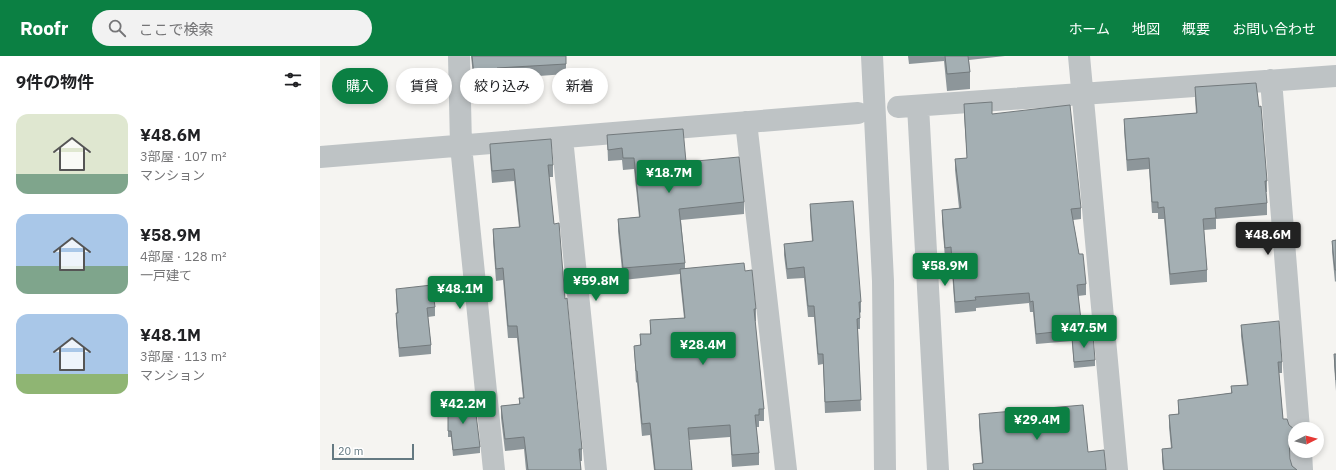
<!DOCTYPE html>
<html lang="ja">
<meta charset="utf-8">
<style>
:root{--surface:#fff;--page:#f2f2f2;--text:#202124;--muted:#757577;--accent:#0b8043}
body{margin:0;font-family:"IBM Plex Sans","Noto Sans JP",sans-serif;background:var(--page);color:var(--text);height:100vh;display:flex;flex-direction:column;font-size:15px;white-space:nowrap}
*{box-sizing:border-box;margin:0}
p{font-size:13px;color:var(--muted)}
.icon{flex:none;width:22px;height:22px;fill:none;stroke:currentColor;stroke-width:2;stroke-linecap:round;stroke-linejoin:round}
.map{position:relative;flex:1;overflow:hidden}
.drawer{display:flex;flex-direction:column;background:var(--surface);width:320px}
.drawer>*{flex:none}
.top-card{position:absolute;left:12px;top:12px;width:380px;height:36px;display:flex;gap:8px}
.needle{width:26px;rotate:84deg}
.buttons{position:absolute;left:968px;top:366px;display:grid;gap:8px}
.buttons a{display:grid;place-items:center;width:36px;height:36px;border-radius:50%;background:var(--surface);box-shadow:0 2px 6px #0003;font-size:20px}
.scale{position:absolute;left:12px;bottom:10px;width:82px;box-sizing:border-box;padding-left:4px;border:2px solid #647982;border-top:0;font-size:11px;line-height:14px;white-space:nowrap;color:#647982;-webkit-text-stroke:3px #fff;paint-order:stroke}
.price{position:absolute;translate:-50% -34px;padding:0 9px;border-radius:4px;background:var(--accent);color:#fff;font-size:13px;line-height:26px;filter:drop-shadow(0 1px 2px #0008)}
.price::after{content:'';position:absolute;left:50%;top:24px;width:12px;height:9px;margin-left:-6px;background:inherit;clip-path:polygon(0 0,100% 0,50% 100%)}
.price.current{background:#222;color:#fff}
ul{padding:0;list-style:none}
li{display:flex;align-items:center;gap:12px;height:100px;padding:0 16px}
li span{display:grid;place-items:center;flex:none;width:112px;height:80px;border-radius:12px;color:#555}
li>.icon{margin-inline-start:auto}
span .icon{width:48px;height:48px;fill:#fffc;stroke-width:1}
li b{font-size:17px}
h2{display:flex;justify-content:space-between;align-items:center;height:48px;padding:0 16px;font-size:17px}
.pill{padding:0 14px;border-radius:18px;background:var(--surface);box-shadow:0 2px 6px #0003;font-size:14px;line-height:36px}
.pill.current{background:var(--accent);color:#fff}
header{display:flex;align-items:center;gap:24px;box-sizing:border-box;height:56px;padding:0 20px;background:var(--accent);color:#fff}
header strong{font-size:19px}
nav{display:flex;gap:22px;margin-inline-start:auto;font-size:14px}
.search{width:280px;height:36px;background:var(--page);display:flex;align-items:center;gap:10px;box-sizing:border-box;padding:0 14px;border-radius:22px;color:var(--muted);font-size:15px}
main{display:flex;flex:1;min-height:0}
.map>svg:first-child{display:block}
.lines{fill:none;stroke-linecap:round;stroke-linejoin:round}
.minor{stroke:#bec3c5;stroke-width:22}
.wall{fill:#8d969a}
.shaded-wall{fill:#737a7d}
.building{fill:#a4afb3;stroke:#737a7d}
</style>
<header>
<strong>Roofr</strong>
<div class="search"><svg class="icon" aria-label="search" viewBox="0 0 24 24"><circle cx="10" cy="10" r="6"/><path d="M15 15l6 6"/></svg>ここで検索</div>
<nav><a>ホーム</a><a>地図</a><a>概要</a><a>お問い合わせ</a></nav>
</header>
<main>
<section class="drawer">
<h2>9件の物件<svg class="icon" aria-label="filters" viewBox="0 0 24 24"><path d="M4 7h16M4 17h16"/><circle cx="9" cy="7" r="2"/><circle cx="15" cy="17" r="2"/></svg></h2>
<ul>
<li><span style="background:linear-gradient(#dfe7d0 75%,#7fa58c 0)"><svg class="icon" aria-label="home" viewBox="0 0 24 24"><path d="M3 11l9-7 9 7M6 9v11h12V9"/></svg></span><div><b>¥48.6M</b><p>3部屋 · 107 m²</p><p>マンション</p></div></li>
<li><span style="background:linear-gradient(#a9c7e8 65%,#7fa58c 0)"><svg class="icon" aria-label="home" viewBox="0 0 24 24"><path d="M3 11l9-7 9 7M6 9v11h12V9"/></svg></span><div><b>¥58.9M</b><p>4部屋 · 128 m²</p><p>一戸建て</p></div></li>
<li><span style="background:linear-gradient(#a9c7e8 75%,#8fb573 0)"><svg class="icon" aria-label="home" viewBox="0 0 24 24"><path d="M3 11l9-7 9 7M6 9v11h12V9"/></svg></span><div><b>¥48.1M</b><p>3部屋 · 113 m²</p><p>マンション</p></div></li>
</ul>
</section>
<div class="map">
<svg width="1016" height="414" viewBox="0 0 1016 414">
<rect width="100%" height="100%" fill="#f5f4f1"/>
<g class="lines">
<path class="minor" d="M139,0l2,90 33,324
M552,0l11,225 2,189
M759,0l38,414
M951,24l28,349
M598,50l20,364
M578,51l438,-31
M426,66l40,348
M242,82l34,332
M0,101l538,-44
M981,395l1,19"/>
</g>
<path class="wall" d="M151,0h95v18l-68,5v3l-24,3z
M588,0h97l-36,4 1,12v17l-23,2 -3,-30 -35,3z
M875,31l64,20 8,74v11h-1l1,11v12l-51,4v10l-12,1 3,40v12l-37,3 -6,-66h-6v-6h-6l-3,-44 -22,2 -3,-41v-11l72,-6 -1,-14z
M644,48l28,10 89,94v11l-8,1 6,34 7,30v11l-8,1 4,33v8l13,23v6l-21,2 -2,-27 -36,3 -3,-32h-3l-1,-9 -53,5v3l-21,2 -4,-55h-6l-3,-37v-11l17,-2 -4,-38v-11l12,-1 -3,-43z
M287,79l79,27 58,40v12l-63,6 4,43v5l60,3 11,38v12h-1l9,88v12h-5v6h-3l3,26v12l-27,2 -2,-30 -41,3 3,30h-38l-4,-35 -8,1 -5,-54 -1,1 -2,-37 6,-1v-11h10v-14l34,-2 -4,-38v-6l-57,6 -5,-49v-12l21,-2 -5,-48 -11,1 -1,-10 -14,1z
M170,90l63,19v12h-4l5,47 11,75 17,150v12h-2l1,9h-55l-2,-21 -19,2 -4,-33v-12l18,-2v-6h4l-6,-60h-9l-5,-58 -7,1 -3,-40v-12l26,-2 -5,-46 -22,2 -2,-25z
M490,148l51,98v10l-1,1v16h-2l3,82 -36,2 -2,-49 -5,1 -4,-48h-6l-4,-39 -17,1 -3,-24v-11l28,-3 -2,-26z
M1016,184v41l-1,1 -3,-30v-11z
M76,233l39,18v9l-7,1 3,28v9l-32,3 -3,-35v-9h1l-1,-15z
M921,269l41,37v11h-3l4,46 11,21 -4,5 -1,4 1,10 2,7 5,4h-134l-1,-9v-12l9,-1 -2,-21v-12l9,-1v-14l53,-7v-7l16,-1 -6,-49z
M1014,298h2v37l-2,-26z
M128,345l27,13 5,33v6l-27,3 -2,-19h-3z
M659,358l109,38 18,18h-133v-6l9,-1 -3,-38z"/>
<path class="shaded-wall" d="M974,373v11l-4,5 -1,6v-11l1,-6z"/>
<path class="building" d="M152,0h94v8l-69,4 1,4 -24,3z
M625,0h23l2,16 -23,2z
M936,27l3,24 2,-1 6,75h-2l2,22 -52,5 1,10 -13,1 4,51 -37,4 -6,-67 -6,1v-6h-6l-3,-44 -22,2 -3,-41 73,-6 -2,-26z
M672,46v12l78,-9 11,103 -10,1 8,45h4l3,30 -9,1 5,44 -46,5 -3,-33 -3,1 -1,-9 -54,4 1,3 -21,2 -4,-55 -6,1 -3,-38 19,-2 -6,-49 12,-1 -3,-54z
M363,73l3,33 53,-5 5,45 -65,7 6,54 -62,5 -5,-49 22,-2 -6,-59h-11l-1,-10 -14,2 -1,-15z
M231,83l2,26h-5l6,59 5,-1 6,76 2,-1 15,151h-3l2,21h-53l-4,-33 -19,2 -4,-33 19,-2 -1,-6h5l-7,-72h-9l-5,-58 -7,1 -3,-40 27,-2 -6,-58 -22,2 -2,-25v-2z
M533,145l8,101h-2l1,16 -3,1 4,81 -36,2 -2,-48h-5l-4,-48h-6l-4,-39 -17,2 -3,-25 29,-3 -3,-37z
M1016,184v30h-1l-3,-29z
M424,207l1,8 7,-1 4,39h-2l10,100h-5v6h-4l4,38 -27,2 -2,-30 -42,3 4,42h-37l-5,-47 -8,1 -5,-53h-1l-2,-25 7,-1 -1,-11h11l-1,-14 35,-2 -5,-49z
M112,229l3,22 -8,1 4,37 -32,3 -3,-35h2l-2,-24z
M959,265l3,41h-4l5,57h4l2,6 5,4 -4,5 -1,6 1,19 2,7 5,4h-133l-2,-21 10,-1 -3,-33 10,-1 -1,-14 54,-7 -1,-7 17,-1 -7,-60z
M773,279l2,25 -21,2 -2,-24z
M1014,298h2v26z
M128,345h27v13h1l4,33 -27,3 -2,-19h-3z
M763,349l5,47 16,-2 2,20h-132l-1,-6 10,-1 -4,-49z"/>
</svg>
<div class="buttons">
<a><svg class="needle" viewBox="-14 -14 28 28"><path d="M0-13l5 13h-10z" fill="#e53935"/><path d="M0 13l5-13h-10z" fill="#757577"/></svg></a>
</div>
<div class="scale">20 m</div>
<b class="price" style="left:349px;top:138px">¥18.7M</b>
<b class="price current" style="left:948px;top:200px">¥48.6M</b>
<b class="price" style="left:625px;top:231px">¥58.9M</b>
<b class="price" style="left:276px;top:246px">¥59.8M</b>
<b class="price" style="left:140px;top:254px">¥48.1M</b>
<b class="price" style="left:764px;top:293px">¥47.5M</b>
<b class="price" style="left:383px;top:310px">¥28.4M</b>
<b class="price" style="left:143px;top:369px">¥42.2M</b>
<b class="price" style="left:717px;top:385px">¥29.4M</b>
<div class="top-card">
<a class="pill current">購入</a>
<a class="pill">賃貸</a>
<a class="pill">絞り込み</a>
<a class="pill">新着</a>
</div>
</div>
</main>
